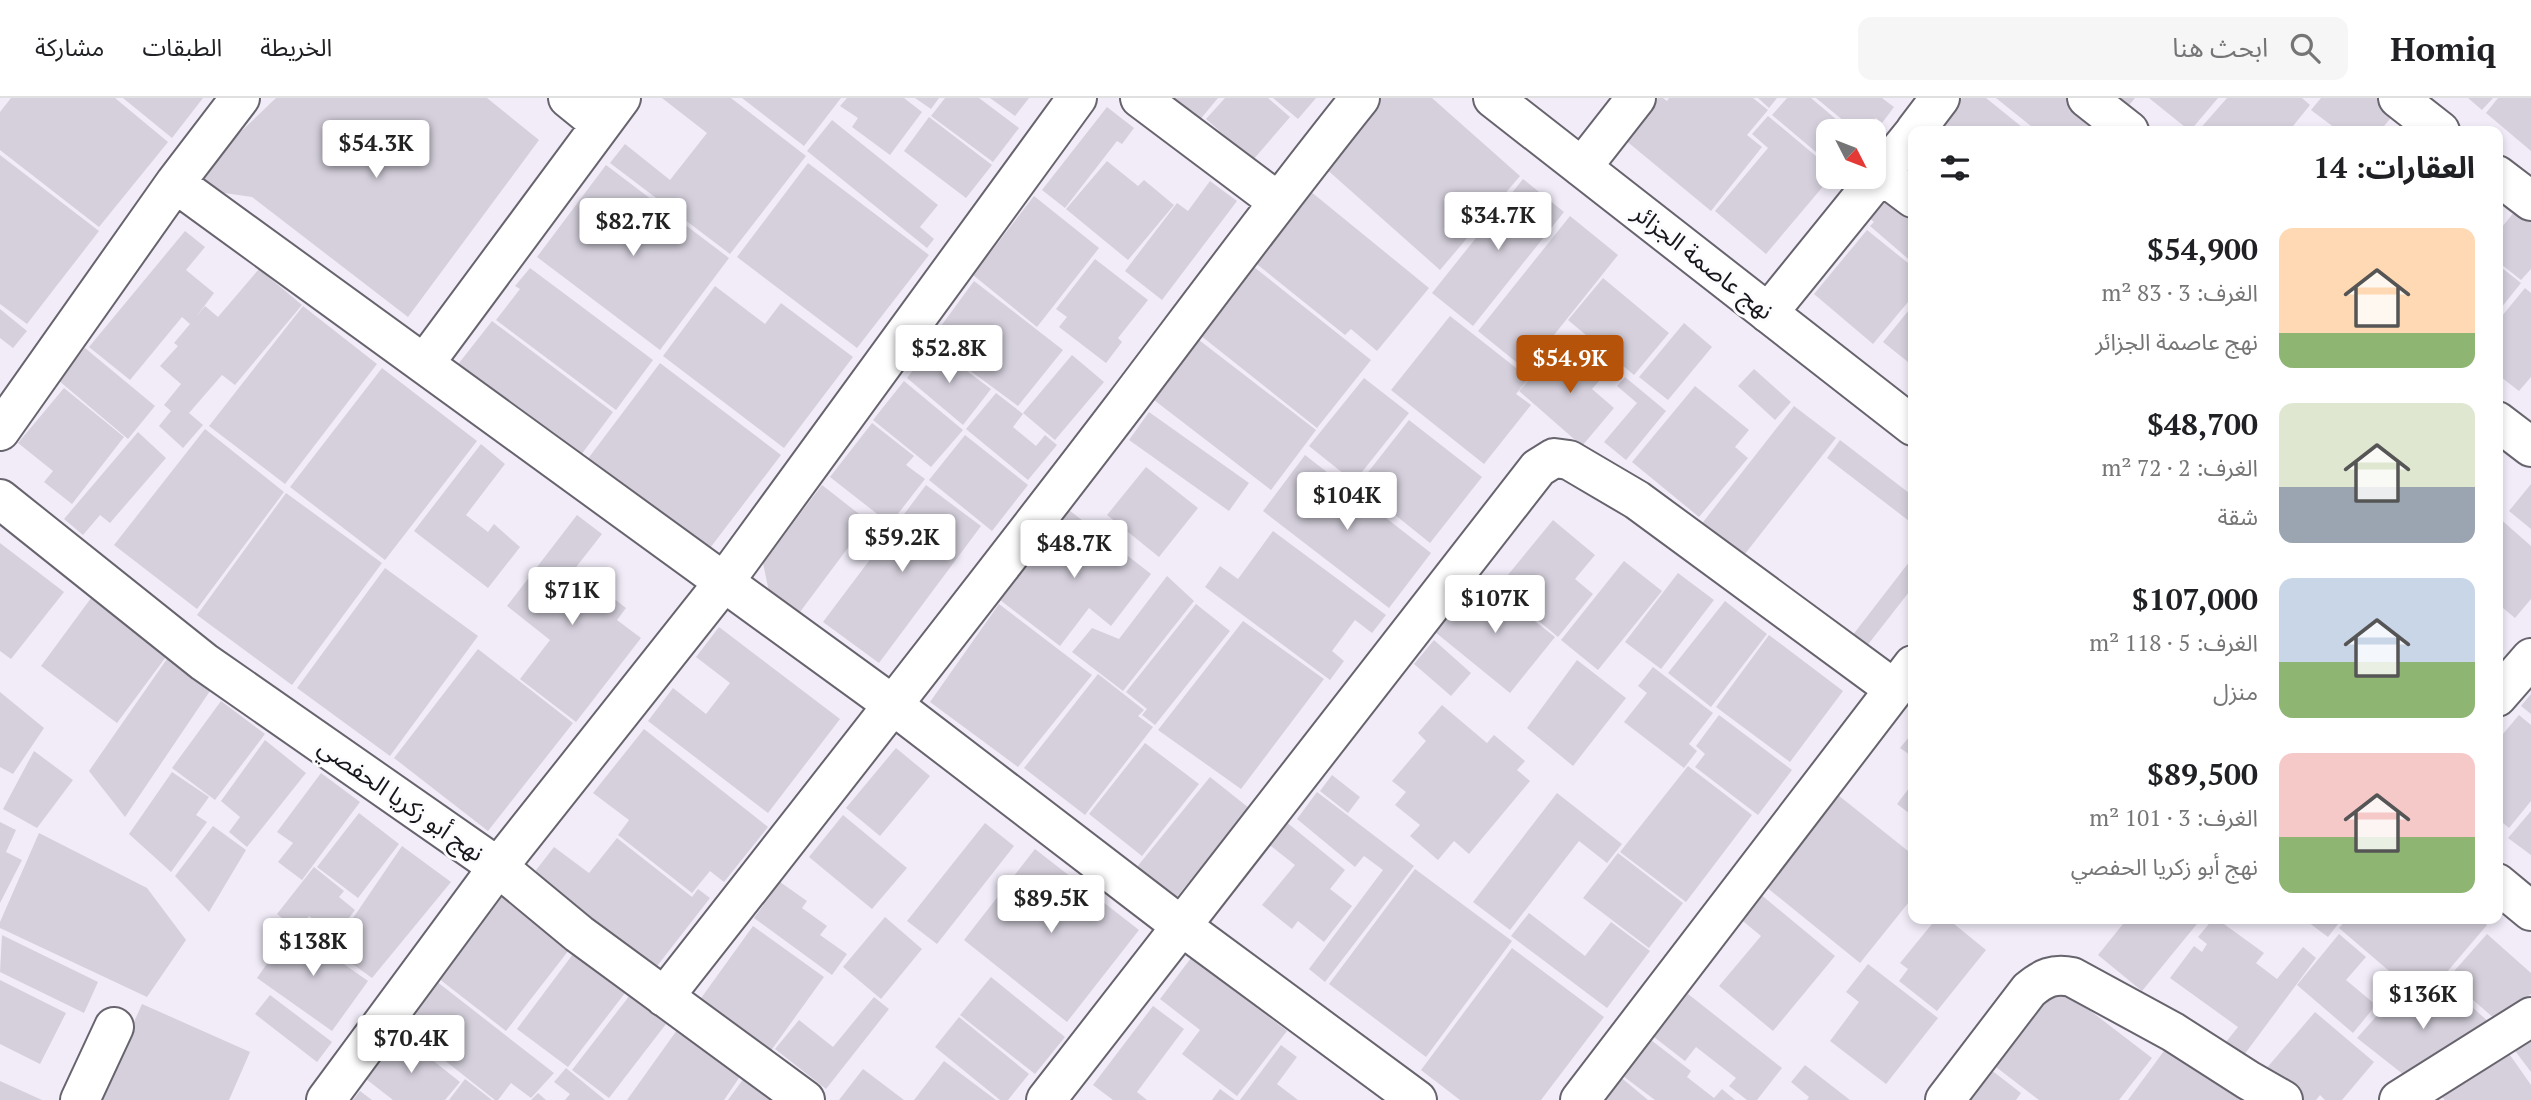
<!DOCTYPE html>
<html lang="ar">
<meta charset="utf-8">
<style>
:root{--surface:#fff;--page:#f6f6f6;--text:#202124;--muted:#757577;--line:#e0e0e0;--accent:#b45309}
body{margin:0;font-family:"PT Serif","Noto Sans Arabic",serif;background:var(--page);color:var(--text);direction:rtl;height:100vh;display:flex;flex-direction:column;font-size:26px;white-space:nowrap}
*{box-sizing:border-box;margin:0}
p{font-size:23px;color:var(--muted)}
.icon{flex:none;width:38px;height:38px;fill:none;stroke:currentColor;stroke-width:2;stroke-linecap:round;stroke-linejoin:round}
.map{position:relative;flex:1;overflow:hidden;direction:ltr}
.side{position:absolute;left:1908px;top:28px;width:595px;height:798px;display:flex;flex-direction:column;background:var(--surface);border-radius:14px;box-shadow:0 4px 10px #0003;direction:rtl}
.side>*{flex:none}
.needle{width:46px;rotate:132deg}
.buttons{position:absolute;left:1816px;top:21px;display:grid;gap:14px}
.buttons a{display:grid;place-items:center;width:70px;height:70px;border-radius:14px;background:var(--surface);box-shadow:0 4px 10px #0003;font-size:35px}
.price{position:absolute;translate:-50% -60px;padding:0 16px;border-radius:7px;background:#fff;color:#222;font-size:23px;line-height:46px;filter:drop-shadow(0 2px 4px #0008)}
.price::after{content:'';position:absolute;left:50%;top:42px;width:21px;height:16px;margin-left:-10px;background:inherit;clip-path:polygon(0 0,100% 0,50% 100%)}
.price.current{background:var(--accent);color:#fff}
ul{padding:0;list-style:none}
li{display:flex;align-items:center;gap:21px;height:175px;padding:0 28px}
li span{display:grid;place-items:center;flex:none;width:196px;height:140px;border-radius:14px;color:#555}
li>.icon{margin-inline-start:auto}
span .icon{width:84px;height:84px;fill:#fffc;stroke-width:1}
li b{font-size:30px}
h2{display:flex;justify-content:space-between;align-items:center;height:84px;padding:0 28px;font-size:30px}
header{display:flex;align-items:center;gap:42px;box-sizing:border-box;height:98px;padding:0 35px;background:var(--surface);border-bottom:2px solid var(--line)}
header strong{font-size:33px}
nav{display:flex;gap:38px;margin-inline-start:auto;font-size:24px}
.search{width:490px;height:63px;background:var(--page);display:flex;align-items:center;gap:18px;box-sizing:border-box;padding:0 24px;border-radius:14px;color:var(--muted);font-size:26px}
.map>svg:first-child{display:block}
.building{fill:#d5d0dc}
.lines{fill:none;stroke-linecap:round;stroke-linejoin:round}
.street-casing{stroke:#68646e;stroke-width:42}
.secondary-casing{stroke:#68646e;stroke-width:42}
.street{stroke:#fff;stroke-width:38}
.secondary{stroke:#fff;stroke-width:38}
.labels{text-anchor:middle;stroke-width:6;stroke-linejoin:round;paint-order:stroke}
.street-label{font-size:24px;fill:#17161a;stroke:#fcfbfe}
</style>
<header>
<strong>Homiq</strong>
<div class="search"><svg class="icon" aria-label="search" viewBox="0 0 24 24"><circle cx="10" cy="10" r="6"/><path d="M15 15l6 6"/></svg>ابحث هنا</div>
<nav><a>الخريطة</a><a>الطبقات</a><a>مشاركة</a></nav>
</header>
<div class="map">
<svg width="2531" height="1002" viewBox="0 0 2531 1002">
<rect width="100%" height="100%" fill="#f1ecf8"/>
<path class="building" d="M11,0h104l53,44 -69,85 -99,-77v-38z
M123,0h80l-31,40z
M276,0h211l52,42 -131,177 -156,-120 -69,-10z
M662,0h69l75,58 -76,98 -120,-91 15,-19 45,36 37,-47z
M742,0h99l-37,48z
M847,0h57l18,14 -32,43 -38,-28 6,-9 -18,-12z
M915,0h24l-8,11z
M945,0h34l40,30 -26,34 -62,-46z
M990,0h39l-14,18z
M1166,0h52l-20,24z
M1225,0h43l22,19 -37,43 -47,-41z
M1273,0h43l-18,21z
M1374,0h58l88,78 -80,94 -116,-103z
M1658,0h5l4,3 2,-3h84l15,12 -21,25 15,12 -51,64 -87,-72z
M1758,0h19l-8,10z
M1787,0h24l39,33h-21v32l-57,-48z
M1816,0h66l12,9 -12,16 -6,-5 -11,13h-9z
M1962,0h24l41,33h-93z
M1996,0h139l-27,33h-71z
M2149,0h69l-28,33z
M2227,0h75l8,7 -21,26h-91z
M2321,0h66l12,10 -19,23h-41l-28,-21z
M2468,0h25l-11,12z
M2498,0h33v53l-45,-38z
M1107,9l27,21 -12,16 -5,-3 -52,67 -23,-18z
M1768,18l61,51v10h2l-65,77 -51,-43 53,-63 -16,-14z
M929,19l63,48 -26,33 -62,-47z
M832,22l106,85 -18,22 14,12 -7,9 -120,-97z
M0,57l99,76 -72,93 -27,-20z
M1913,58v107l-43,-37 4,-4 -17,-15z
M1107,63l31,25 6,-6 30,25 -46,55 -62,-51z
M808,65l121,92 -72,93 -120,-91z
M606,67l123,93 -69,92 -123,-93z
M1523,81l41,33 -91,114 -41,-33z
M1210,83l27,20 -75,99 -37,-29 52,-68 11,8z
M1310,93l119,97 -52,63 -26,-22 -6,6 -92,-74z
M1034,98l65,52 -62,79 -64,-52z
M2520,107l11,8v56l-10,11 -24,-19v-28z
M1570,118l48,39 -92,115 -48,-39z
M1867,132l46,37v29l-40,48 -59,-50z
M185,133l20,16 -19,23 28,23 -18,24 9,-11 13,11 41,-48 43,36 -67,80 -13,-10 -33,38 14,12 -20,23 -24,-22 12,-15 -7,-6 17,-21 -21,-18 18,-20 -4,-3 16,-19 -8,-7 -52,63 -41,-33z
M1095,161l53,41 -30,38 4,4 -16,21 -47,-36 8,-10 -11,-8z
M2497,166l24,19 -24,30z
M1254,169l117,93 -54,68 -117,-93z
M530,170l123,92 -37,50 -120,-90 24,-31 -5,-3z
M1603,180l66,55 -35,42 -66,-55z
M974,183l89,69 -45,56 -88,-65z
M715,188l50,38 16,-21 72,54 -69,91 -121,-92z
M2525,190l6,5v84l-12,14 -22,-17v-52z
M1913,207v61l-30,-24z
M303,208l74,58 -92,120 -76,-58z
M0,211l27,22 -14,17 -13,-10z
M1450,218l79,62 -13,16 15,11 -47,59 -93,-74z
M492,223l121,91 -35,47 -122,-92z
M1684,225l28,24 -44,53 -29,-23z
M1199,242l117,90 -45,60 -117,-90z
M932,247l59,44 -28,36 -56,-47z
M85,250l70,58 -27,33 -70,-59z
M1580,252l27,22 -15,17 22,19 -32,38 -63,-55 32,-37 14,12z
M1072,257l32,27 -49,58 -32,-27z
M660,265l121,92 -74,97 -120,-92z
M382,270l95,73 -92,119 -95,-73z
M1754,271l37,33 -16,18 -37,-34z
M1625,279l41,34 -40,49 -22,-18 33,-39 -20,-17z
M1364,280l45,35 -55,69 -45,-36z
M904,283l59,49 -32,37 -58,-47z
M1695,288l54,44 -14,17 13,11 -49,59 -67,-55z
M64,290l60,49 -52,67 -28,-22 9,-11 -35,-28z
M996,295l27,21 -10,13 23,19 9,-11 12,10 -29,35 -62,-51z
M1794,308l42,32 -95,121 -41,-33z
M1149,314l100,71 -20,28 -100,-71z
M1409,322l73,57 -52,66 -72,-58z
M872,325l42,33 -8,9 19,14 -35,45 -60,-47z
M205,331l79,63 -87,117 -83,-64z
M138,334l28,26 -56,65 -10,-8 -17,20 -19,-16z
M965,337l63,50 -36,46 -63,-51z
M1840,342l73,56v28l-86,-66z
M481,346l24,20 -39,51 22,17 6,-8 26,23 -32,41 -74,-57z
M1305,357l126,98 -42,55 -126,-97z
M1146,369l52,41 -39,49 -52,-42z
M2531,386v45l-22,-18z
M822,387l46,36 -74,99 -22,-14 -9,-43z
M926,387l55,41 -102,137 -56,-41z
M286,395l96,70 -90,122 -95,-70z
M1069,412l82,64 -40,52 -22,-18 -29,38 -60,-46z
M577,417l25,19 -36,46 24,19 9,-12 27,21 -9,12 24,18 -65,84 -56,-43 30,-39 -43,-34z
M2497,418l34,30v53l-16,19 -18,-15z
M1553,422l42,35 -20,24 18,15 -35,43 -60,-50z
M1273,433l113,84 -14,18 -17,-13 -23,31 12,10 -14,19 -125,-93 15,-21 18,13z
M0,445l64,49 -53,67 -11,-8z
M1913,459v30l-47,60 -14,-11z
M1624,463l38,30 -64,79 -37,-30z
M385,470l93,68 -88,120 -93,-68z
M1678,475l36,27 -53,69 -36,-27z
M1167,478l27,25 -71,90 -51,-39 20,-24 27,11z
M1479,479l76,60 -45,56 -75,-61z
M94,496l77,56 -54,73 -76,-57z
M1725,503l42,33 -56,73 -43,-34z
M999,506l93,71 -74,92 -88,-65z
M1196,506l34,27 -75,94 -13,-10 5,-6 -21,-17z
M1243,523l81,58 -83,110 -83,-59z
M719,529l121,92 -72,94 -120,-92 25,-33 33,26 24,-31 -34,-26z
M1769,537l74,56 -53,71 -74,-55z
M1434,542l37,33 -20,23 -37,-32z
M478,551l95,74 -85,108 -94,-73z
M169,558l43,32 -87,129 -36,-46z
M1577,562l49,38 -53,68 -46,-38z
M1653,569l60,46 -24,31 8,7 -13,17 -60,-46 23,-29 -9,-7z
M1098,576l46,36 -6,6 15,11 -68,88 -61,-47z
M0,594l44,36 -31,46 -13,-7z
M2531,596v20l-10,-8z
M221,603l44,33 -50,66 -43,-32z
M1442,607l45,38 7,-8 31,26 -8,9 13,11 -61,73 -15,-13 -16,19 -28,-24 10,-11 -25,-20 11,-13 -14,-11 34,-40 -8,-8z
M1719,617l73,55 -34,45 -63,-48 10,-13 -9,-8z
M2519,617l12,10v76l-22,27 -12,-10v-77z
M644,631l124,98 -44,55 -14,-11 -18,22 -74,-58 11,-15 -36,-27z
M1913,634v25l-13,-9z
M265,642l41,33 -59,74 -18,-15 11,-15 -19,-16z
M1145,645l54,41 -57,72 -53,-42z
M896,650l34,28 -50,60 -34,-28z
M34,653l39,29 -36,48 -34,-19z
M1688,668l64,49 -66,87 -66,-50z
M172,674l37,25 -13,18 11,7 -36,50 -42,-38z
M321,675l39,29 -58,78 -24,-18 15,-19 -16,-11z
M1332,677l28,22 -12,16 -28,-22z
M1210,679l39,31 -82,101 -39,-31z
M1913,685v33l-16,-12z
M1833,693l80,64v42l-53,66 -100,-81z
M1317,694l97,74 -89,116 -16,-13 74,-99 -19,-14 -9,11 -58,-48z
M1557,695l65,51 -15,19 -28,-22 -69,89 -37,-28z
M2531,713v44l-23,-17z
M359,715l40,31 -41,54 -41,-31z
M843,717l64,53 -35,41 -63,-52z
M1285,723l60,49 -15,19 22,17 -28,36 -26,-21 -6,8 -30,-24 33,-40 -28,-22z
M0,724l16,8 -10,22 16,8 -22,43z
M985,725l29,23 -77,98 -30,-23z
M213,728l33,24 -37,62 -34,-36z
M39,735l108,55 39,52 -39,57 -147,-69v-6z
M617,740l75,59 6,-8 12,9 -56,72 -121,-96 21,-27 35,26z
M402,748l49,36 -79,96 -40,-29z
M1035,751l104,81 -72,92 -103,-82z
M1618,755l65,50 -34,45 -66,-50z
M314,769l30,24 -5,6 16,13 -21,27 -25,-21 -11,15 -21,-17z
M1415,771l97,72 -86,116 -97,-73z
M780,784l27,19 -5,7 25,18 -7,9 27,19 -15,21 -78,-57z
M1759,795l76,63 -62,75 -54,-45 42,-50 -23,-19z
M501,799l68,53 -63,81 -68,-53z
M1529,815l56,43 26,-34 39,29 -43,57 -96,-72z
M885,819l37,32 -41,50 -38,-32z
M1936,821h12l38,31 -49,61 -38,-30 9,-12 -8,-6z
M2127,821h74l-59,72 -44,-36z
M2213,821h4l47,34 -8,10 21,16 26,-32 13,11 -72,97 -18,-13 12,-15 -68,-49 24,-32 8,6 5,-8 -9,-7z
M2304,821h38l-14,18z
M2347,821h133l7,6 -64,75 -84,-72z
M753,828l71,51 -54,75 -71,-51z
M307,831l22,15 -5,6 44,31 -36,50 -75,-53 33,-47 10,8z
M2339,836l27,23 -20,23 30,25 -23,28 -56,-48z
M2487,836l44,39v21l-35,26 -48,-42z
M2,837l96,47 -14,31 -84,-41z
M1512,850l92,69 -63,83h-81l-39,-30z
M573,856l52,39 -57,74 -51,-38z
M1191,860l96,73 -50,65 -55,-42 18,-24 -40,-31z
M1868,866l70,54 -52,66 -56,-43 29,-39 -13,-10z
M991,879l74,60 -30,37 -75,-59z
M0,882l66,33 -26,51 -40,-20z
M436,883l118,92 -23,25 -20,-15 -13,17h-3l-94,-74z
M2443,883l48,43 -78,58 -56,-44 40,-45 21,17z
M2058,888l94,72 -33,42h-80l-43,-33z
M1688,896l94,74 -25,32h-10l-18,-14 7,-8 -40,-31 -11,14 -31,-24z
M270,897l62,47 -15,20 -62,-48z
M630,897l36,29 -57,74 -37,-28z
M874,899l15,12 -63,80 -51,-40 24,-29 34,27z
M142,906l108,48 -21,48h-130z
M1153,908l31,23 -47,63 10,8h-34l-20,-15z
M2315,914l59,50 -32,38h-17l-5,-5 -4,5h-16l-35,-30z
M959,919l70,57 -21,26h-8l-65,-53z
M677,932l64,45 -17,25h-97z
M2531,934v40l-18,-24z
M401,937l59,47 -15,18h-52l-27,-21z
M1651,942l40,31 -4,6 27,21 8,-9 13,11h-80l-32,-24z
M2172,942l81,60h-125z
M1281,947l16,12 -20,27 21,16h-58z
M2503,947l28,40v15h-86l-5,-5z
M944,963l52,39h-82z
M1805,967l45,35h-43l2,-3 -18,-15z
M566,970l39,32h-40l5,-6 -16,-12z
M863,971l41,31h-65z
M1990,971l31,24 -5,7h-50z
M1618,977l30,25h-49z
M744,980l30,22h-46z
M465,981l27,21h-43z
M0,983l42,19h-42z
M1220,991l15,11h-23z
M360,993l12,9h-19z
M538,995l8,7h-15z"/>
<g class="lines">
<defs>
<path id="street" d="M568,0l32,26
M1140,0l137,103
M2087,0l42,33
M2398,0l42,33
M1915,33l25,-33
M1582,69l54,-69
M1881,76l32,24
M2497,77l34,26
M175,85l718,522 287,220 237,175
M1768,215l145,-179
M424,266l197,-266
M2497,323l34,26
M0,333l175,-248 65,-85
M0,401l204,163 294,205 81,67 226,166
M2497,599l34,-39
M664,899c154,-196 308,-392 460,-591 78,-103 155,-207 236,-308
M80,1002l34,-73
M326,1002l172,-233 226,-285 353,-484
M1046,1002l492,-632 16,-10 15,2 68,40 257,189
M1580,1002l333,-435
M1945,1002l84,-110c14,-12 25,-17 43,-13l101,55 75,48 35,20
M2399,1002l132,-83"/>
<path id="secondary" d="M1493,0l420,328
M2497,785l34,28"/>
</defs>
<use href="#street" class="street-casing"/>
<use href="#secondary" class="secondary-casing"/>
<use href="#street" class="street"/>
<use href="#secondary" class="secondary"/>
</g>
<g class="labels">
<g class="street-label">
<text transform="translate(1703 164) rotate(38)" y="8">نهج عاصمة الجزائر</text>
<text transform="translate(401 702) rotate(35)" y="8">نهج أبو زكريا الحفصي</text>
</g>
</g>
</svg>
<div class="buttons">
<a><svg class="needle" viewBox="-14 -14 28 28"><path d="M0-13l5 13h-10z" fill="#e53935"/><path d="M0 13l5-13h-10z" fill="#757577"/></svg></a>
</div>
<b class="price" style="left:376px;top:82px">$54.3K</b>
<b class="price" style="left:1498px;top:154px">$34.7K</b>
<b class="price" style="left:633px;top:160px">$82.7K</b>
<b class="price" style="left:949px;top:287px">$52.8K</b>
<b class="price current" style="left:1570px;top:297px">$54.9K</b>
<b class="price" style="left:1347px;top:434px">$104K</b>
<b class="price" style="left:902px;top:476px">$59.2K</b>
<b class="price" style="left:1074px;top:482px">$48.7K</b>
<b class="price" style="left:572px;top:529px">$71K</b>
<b class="price" style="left:1495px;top:537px">$107K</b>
<b class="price" style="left:1051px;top:837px">$89.5K</b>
<b class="price" style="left:313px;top:880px">$138K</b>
<b class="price" style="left:2423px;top:933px">$136K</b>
<b class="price" style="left:411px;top:977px">$70.4K</b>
<section class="side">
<h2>العقارات: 14<svg class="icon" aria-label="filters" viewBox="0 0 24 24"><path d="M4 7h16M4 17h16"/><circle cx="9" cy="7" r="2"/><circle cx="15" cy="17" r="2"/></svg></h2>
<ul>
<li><span style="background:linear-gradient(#ffd9b3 75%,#8fb573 0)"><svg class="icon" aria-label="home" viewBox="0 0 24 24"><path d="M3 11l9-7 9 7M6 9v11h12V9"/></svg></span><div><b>$54,900</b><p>الغرف: 3 · 83 m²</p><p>نهج عاصمة الجزائر</p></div></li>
<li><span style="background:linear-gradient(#dfe7d0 60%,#9aa5b1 0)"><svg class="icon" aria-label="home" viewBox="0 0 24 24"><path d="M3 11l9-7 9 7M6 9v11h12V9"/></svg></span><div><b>$48,700</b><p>الغرف: 2 · 72 m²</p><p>شقة</p></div></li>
<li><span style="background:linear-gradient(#c9d6e8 60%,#8fb573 0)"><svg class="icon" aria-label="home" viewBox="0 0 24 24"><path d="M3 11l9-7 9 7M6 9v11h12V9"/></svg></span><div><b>$107,000</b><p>الغرف: 5 · 118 m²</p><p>منزل</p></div></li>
<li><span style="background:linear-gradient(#f6c9c9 60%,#8fb573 0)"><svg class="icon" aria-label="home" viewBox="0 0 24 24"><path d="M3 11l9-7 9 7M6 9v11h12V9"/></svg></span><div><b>$89,500</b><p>الغرف: 3 · 101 m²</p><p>نهج أبو زكريا الحفصي</p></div></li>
</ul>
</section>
</div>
